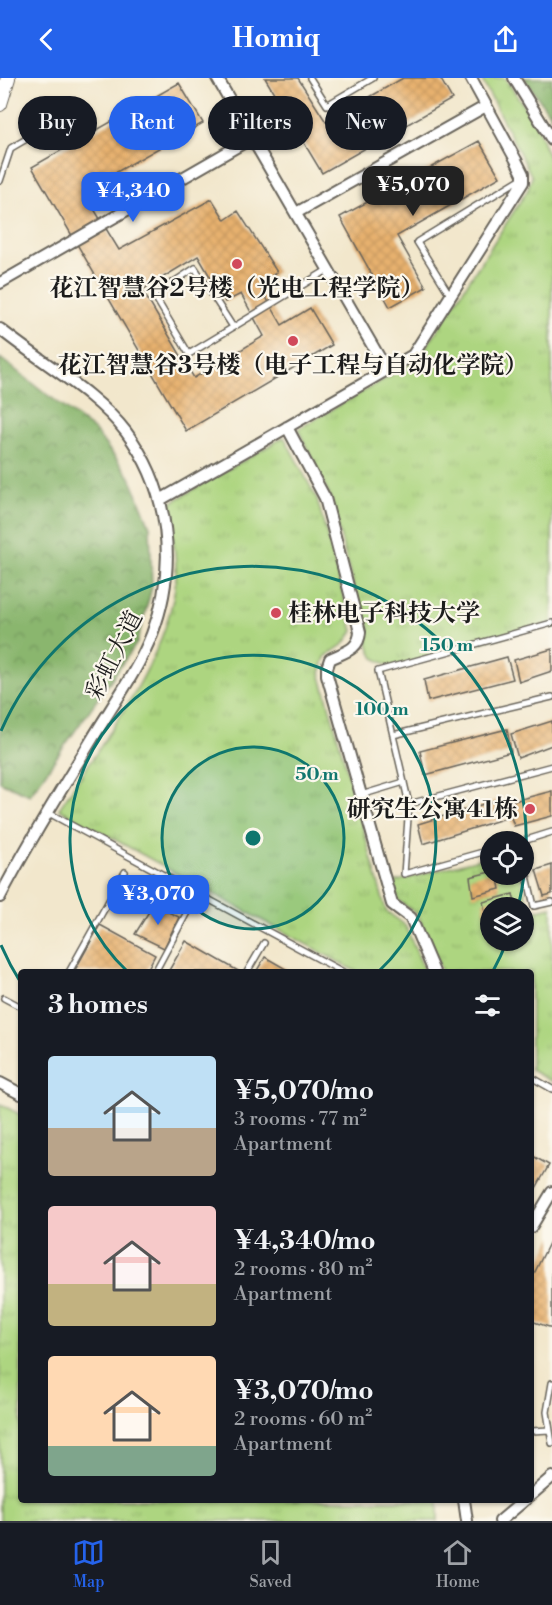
<!DOCTYPE html>
<meta charset="utf-8">
<style>
:root{--surface:#171b24;--page:#242831;--text:#f1f3f6;--muted:#9ea1a6;--line:#363941;--accent:#2563eb}
body{margin:0;font-family:"Libre Bodoni","Noto Serif SC",serif;background:var(--page);color:var(--text);height:100vh;display:flex;flex-direction:column;font-size:22px;white-space:nowrap}
*{box-sizing:border-box;margin:0}
p{font-size:20px;color:var(--muted)}
.icon{flex:none;width:33px;height:33px;fill:none;stroke:currentColor;stroke-width:2;stroke-linecap:round;stroke-linejoin:round}
.map{position:relative;flex:1;overflow:hidden}
.panel{position:absolute;left:18px;top:891px;width:516px;height:534px;display:flex;flex-direction:column;background:var(--surface);border-radius:6px;box-shadow:0 2px 4px #0004}
.panel>*{flex:none}
.top-card{position:absolute;left:18px;top:18px;width:516px;height:54px;display:flex;gap:12px}
.tools{position:absolute;left:480px;top:753px;display:grid;gap:12px}
.tools a{display:grid;place-items:center;width:54px;height:54px;border-radius:50%;background:var(--surface);box-shadow:0 2px 4px #0004;font-size:30px}
.price{position:absolute;translate:-50% -51px;padding:0 14px;border-radius:12px;background:var(--accent);color:#fff;font-size:20px;line-height:39px;filter:drop-shadow(0 2px 3px #0008)}
.price::after{content:'';position:absolute;left:50%;top:36px;width:18px;height:14px;margin-left:-9px;background:inherit;clip-path:polygon(0 0,100% 0,50% 100%)}
.price.selected{background:#222;color:#fff}
ul{padding:0;list-style:none}
li{display:flex;align-items:center;gap:18px;height:150px;padding:0 30px}
li span{display:grid;place-items:center;flex:none;width:168px;height:120px;border-radius:6px;color:#555}
li>.icon{margin-inline-start:auto}
span .icon{width:72px;height:72px;fill:#fffc;stroke-width:1}
li b{font-size:26px}
h2{display:flex;justify-content:space-between;align-items:center;height:72px;padding:0 30px;font-size:26px}
.pill{padding:0 21px;border-radius:27px;background:var(--surface);box-shadow:0 2px 4px #0004;font-size:21px;line-height:54px}
.pill.selected{background:var(--accent);color:#fff}
header{display:flex;justify-content:space-between;align-items:center;height:78px;padding:0 30px;background:var(--accent);color:#fff;font-size:27px;font-weight:700}
.tabs{display:flex;justify-content:space-around;align-items:center;height:84px;border-top:2px solid var(--line);background:var(--surface);font-size:16px;color:var(--muted)}
.tabs a{display:grid;justify-items:center;gap:3px}
.tabs .selected{color:var(--accent)}
.map>svg:first-child{display:block}
.grass{fill:url(#grass-tufts);stroke:#64784e;stroke-width:1.5;fill-rule:evenodd}
.forest{fill:url(#forest-crowns);stroke:#536945;stroke-width:1.5}
.building{fill:url(#building-cross-hatch);fill-rule:evenodd}
.lines{fill:none;stroke-linecap:round;stroke-linejoin:round}
.service-casing{stroke:#67635a;stroke-width:8}
.minor-casing{stroke:#67635a;stroke-width:14}
.secondary-casing{stroke:#67635a;stroke-width:16}
.service{stroke:#fff;stroke-width:5}
.minor{stroke:#fff;stroke-width:10}
.secondary{stroke:#fff;stroke-width:14}
.ring{fill:none;stroke:#0f766e;stroke-width:3}
.poi-dot{fill:#d1495b;stroke:#fbf7ec;stroke-width:2}
.labels{text-anchor:middle;stroke-width:4.5;stroke-linejoin:round;paint-order:stroke}
.poi-label{font-size:24px;font-weight:bold;fill:#1c1c1c;stroke:#fbf7ec}
.street-label{font-size:24px;fill:#1c1c1c;stroke:#fbf7ec}
.centre{fill:#0f766e;stroke:#fbf7ec;stroke-width:3}
.ring-label{font-size:18px;text-anchor:middle;font-weight:bold;fill:#0f766e;stroke:#fbf7ec;stroke-width:4.5;stroke-linejoin:round;paint-order:stroke}
</style>
<header><svg class="icon" aria-label="back" viewBox="0 0 24 24"><path d="M15 5l-7 7 7 7"/></svg>Homiq<svg class="icon" aria-label="share" viewBox="0 0 24 24"><path d="M12 15V3M7 8l5-5 5 5M5 13v7h14v-7"/></svg></header>
<div class="map">
<svg width="552" height="1443" viewBox="0 0 552 1443">
<defs>
<pattern id="grass-tufts" width="24" height="20" patternUnits="userSpaceOnUse" patternTransform="scale(1.5)"><rect width="24" height="20" fill="#add580"/><path d="M3 7l-1-3M5 7V3M7 7l1-3M15 17l-1-3M17 17v-4M19 17l1-3" fill="none" stroke="#94b66e"/></pattern>
<pattern id="forest-crowns" width="20" height="18" patternUnits="userSpaceOnUse" patternTransform="scale(1.5)"><rect width="20" height="18" fill="#8ab66e"/><path d="M2 6a3 3 0 1 1 6 0M12 15a3 3 0 1 1 6 0" fill="none" stroke="#70935a"/></pattern>
<pattern id="building-cross-hatch" width="8" height="8" patternUnits="userSpaceOnUse" patternTransform="scale(1.5)"><rect width="8" height="8" fill="#e7b16e"/><path d="M0 0l8 8M0 8l8-8" fill="none" stroke="#c6985f"/></pattern>
</defs>
<rect width="100%" height="100%" fill="#fbf7ec"/>
<filter id="ink" filterUnits="userSpaceOnUse"><feTurbulence type="fractalNoise" baseFrequency=".0167" numOctaves="2"/><feDisplacementMap in="SourceGraphic" scale="12" xChannelSelector="R" yChannelSelector="G"/><feConvolveMatrix kernelMatrix="1 2 1 2 8 2 1 2 1" color-interpolation-filters="sRGB"/></filter>
<filter id="wash" filterUnits="userSpaceOnUse"><feTurbulence type="fractalNoise" baseFrequency=".008" numOctaves="4" result="noise"/><feDisplacementMap in="SourceGraphic" scale="24" xChannelSelector="R" yChannelSelector="G"/><feGaussianBlur stdDeviation="1.35" result="paint"/><feColorMatrix in="noise" values="0 0 0 0 0 0 0 0 0 0 0 0 0 0 0 0 0 1.4 0 .05"/><feComposite in="paint" operator="in"/></filter>
<g filter="url(#wash)">
<rect width="100%" height="100%" fill="#f2e7cc"/>
<path class="grass" d="M481,0h24l30,44 17,43v458l-160,44 -18,-9 -4,-8 -40,-154 -32,-67 120,-69 109,-169 5,-14z
M284,359l33,62 36,132 -8,12 -20,14 -5,16 66,238 19,14 20,47h-68l-298,-163c42,-66 111,-151 117,-231 1,-24 -5,-49 -9,-73z
M490,778v18l30,1 10,37 22,-5v175l-21,-12v-98h-89l-24,-57 -21,-16 -3,-17zM490,830h34v32h-34z
M0,1026l21,11v385h417v21h-438z"/>
<path class="forest" d="M524,0h28v41l-1,-3z
M0,280l95,73 35,46 20,50 2,60 -15,56 -107,152 -30,-13z"/>
<g id="blocks">
<path class="building" d="M265,0h33l28,44 77,-44h37l12,21 -130,74z
M179,5l24,40 -120,68 36,59 93,-51 13,21 13,-9 39,61 -18,13 23,40 28,-17 22,37 -146,86 -154,-264zM198,178l27,46 16,-8 23,42 -70,42 -52,-88z
M479,63l21,36 -103,59 29,51 -36,20 -50,-90z
M552,571v22l-33,11 -5,-22z
M507,579l6,22 -85,22 -4,-21z
M552,643v24l-34,13 -7,-24z
M507,651l4,23 -86,23 -5,-24z
M552,713v25l-38,10 -8,-23z
M500,721l6,19 -83,26 -5,-20z
M552,787v29l-8,2 -8,-26z
M490,794v2h7l3,15 -27,7 -3,-19z
M513,816l3,14h-26v13l-3,1 -4,-20z
M153,827l26,12 -15,31 -29,-14z
M100,847l55,30 -9,17h-72z
M186,863l54,31h-72z
M265,879l26,15h-35z
M531,1077l18,10 -18,32z
M552,1159v91l-21,-7v-41z"/>
</g>
</g>
<g filter="url(#ink)">
<use href="#blocks" fill-opacity="0" stroke="#67635a" stroke-width="1.5"/>
<g class="lines">
<defs>
<path id="service" d="M310,0l17,27 46,-27
M0,103l11,-33 65,-38
M450,217l-33,-53 105,-64
M233,249l-38,-59 -41,27 35,59 140,-85
M393,657l159,-38
M361,717l43,-13
M409,726l143,-38
M47,734l296,160
M520,764l32,-10
M490,772l-86,24 5,-70 -31,-133 174,-48
M524,785l10,43 18,-4
M69,894l56,-100
M155,894l37,-69
M247,894l17,-29
M4,920l17,9
M531,999l21,12
M552,1305l-5,29 5,31
M531,1353l19,-1"/>
<path id="minor" d="M217,0l169,291
M514,0l38,62
M296,135l190,-107
M0,205l252,-145
M0,251c39,32 97,64 126,103 44,58 52,135 26,202 -14,36 -38,69 -58,102 -32,53 -65,105 -94,161
M287,349l38,71 35,134c-1,18 -16,20 -30,27l-3,9v7l65,229 19,14 23,54
M160,422l253,-145 110,-173v-8l-7,-14 -45,-82
M0,1005l21,11
M531,1149l21,-35
M531,1417l21,-18
M464,1422l3,21
M500,1443l25,-21"/>
<path id="secondary" d="M0,26l8,-26"/>
</defs>
<use href="#service" class="service-casing"/>
<use href="#minor" class="minor-casing"/>
<use href="#secondary" class="secondary-casing"/>
<use href="#service" class="service"/>
<use href="#minor" class="minor"/>
<use href="#secondary" class="secondary"/>
</g>
</g>
<circle cx="253" cy="760" r="91" fill="#0f766e" fill-opacity=".12"/>
<g class="ring">
<circle cx="253" cy="760" r="91"/>
<path d="M128 894A183 183 0 1 1 378 894"/>
<path d="M507 863A274 274 0 0 1 493 893M21 905A274 274 0 0 1 1 867M1 653A274 274 0 0 1 518 829"/>
</g>
<g class="poi-dot">
<circle cx="237" cy="186" r="6"/>
<circle cx="293" cy="263" r="6"/>
<circle cx="276" cy="535" r="6"/>
<circle cx="530" cy="731" r="6"/>
</g>
<g class="labels">
<g class="poi-label">
<text x="237" y="218">花江智慧谷2号楼（光电工程学院）</text>
<text x="293" y="295">花江智慧谷3号楼（电子工程与自动化学院）</text>
<text x="288" y="543" text-anchor="start">桂林电子科技大学</text>
<text x="518" y="739" text-anchor="end">研究生公寓41栋</text>
</g>
<g class="street-label">
<text transform="translate(114 577) rotate(-63)" y="8">彩虹大道</text>
</g>
</g>
<circle cx="253" cy="760" r="9" class="centre"/>
<g class="ring-label">
<text x="447" y="573">150 m</text>
<text x="382" y="637">100 m</text>
<text x="317" y="702">50 m</text>
</g>
</svg>
<div class="tools">
<a><svg class="icon" aria-label="locate" viewBox="0 0 24 24"><circle cx="12" cy="12" r="6"/><path d="M12 2v4M12 18v4M2 12h4M18 12h4"/></svg></a>
<a><svg class="icon" aria-label="layers" viewBox="0 0 24 24"><path d="M12 4l9 5-9 5-9-5zM3 14l9 5 9-5"/></svg></a>
</div>
<b class="price selected" style="left:413px;top:139px">¥5,070</b>
<b class="price" style="left:133px;top:145px">¥4,340</b>
<b class="price" style="left:158px;top:848px">¥3,070</b>
<div class="top-card">
<a class="pill">Buy</a>
<a class="pill selected">Rent</a>
<a class="pill">Filters</a>
<a class="pill">New</a>
</div>
<section class="panel">
<h2>3 homes<svg class="icon" aria-label="filters" viewBox="0 0 24 24"><path d="M4 7h16M4 17h16"/><circle cx="9" cy="7" r="2"/><circle cx="15" cy="17" r="2"/></svg></h2>
<ul>
<li><span style="background:linear-gradient(#bfe0f5 60%,#b9a48a 0)"><svg class="icon" aria-label="home" viewBox="0 0 24 24"><path d="M3 11l9-7 9 7M6 9v11h12V9"/></svg></span><div><b>¥5,070/mo</b><p>3 rooms · 77 m²</p><p>Apartment</p></div></li>
<li><span style="background:linear-gradient(#f6c9c9 65%,#c2b280 0)"><svg class="icon" aria-label="home" viewBox="0 0 24 24"><path d="M3 11l9-7 9 7M6 9v11h12V9"/></svg></span><div><b>¥4,340/mo</b><p>2 rooms · 80 m²</p><p>Apartment</p></div></li>
<li><span style="background:linear-gradient(#ffd9b3 75%,#7fa58c 0)"><svg class="icon" aria-label="home" viewBox="0 0 24 24"><path d="M3 11l9-7 9 7M6 9v11h12V9"/></svg></span><div><b>¥3,070/mo</b><p>2 rooms · 60 m²</p><p>Apartment</p></div></li>
</ul>
</section>
</div>
<nav class="tabs">
<a class="selected"><svg class="icon" aria-label="map" viewBox="0 0 24 24"><path d="M3 6l6-2 6 2 6-2v14l-6 2-6-2-6 2zM9 4v14M15 6v14"/></svg>Map</a>
<a><svg class="icon" aria-label="saved" viewBox="0 0 24 24"><path d="M7 4h10v16l-5-4-5 4z"/></svg>Saved</a>
<a><svg class="icon" aria-label="home" viewBox="0 0 24 24"><path d="M3 11l9-7 9 7M6 9v11h12V9"/></svg>Home</a>
</nav>
